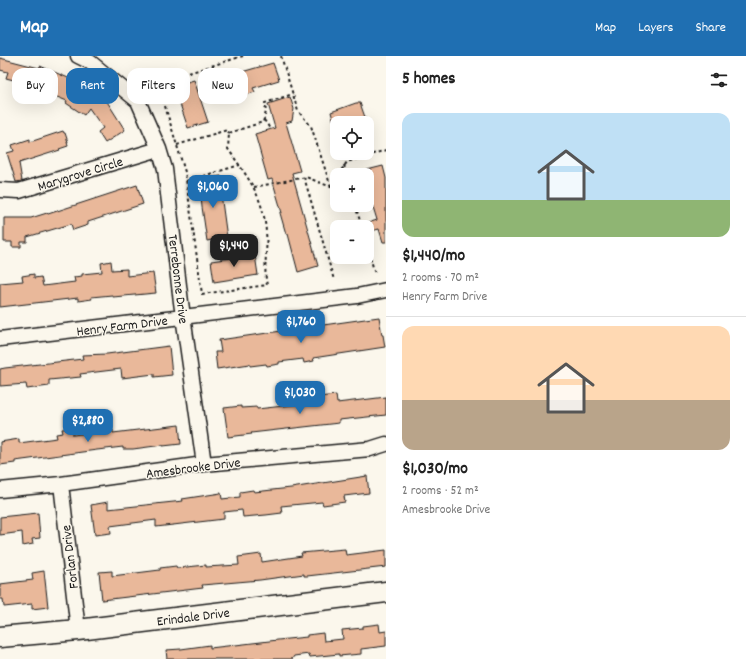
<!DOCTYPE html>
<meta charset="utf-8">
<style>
:root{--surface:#fff;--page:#f2f2f2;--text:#222;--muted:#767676;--line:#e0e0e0;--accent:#1f6fb2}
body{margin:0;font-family:Dekko,sans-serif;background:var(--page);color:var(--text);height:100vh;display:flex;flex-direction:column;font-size:15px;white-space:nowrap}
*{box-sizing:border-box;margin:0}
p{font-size:13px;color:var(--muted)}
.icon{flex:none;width:22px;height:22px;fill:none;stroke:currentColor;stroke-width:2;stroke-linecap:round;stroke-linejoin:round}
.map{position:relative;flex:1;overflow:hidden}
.panel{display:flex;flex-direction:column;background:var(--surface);width:360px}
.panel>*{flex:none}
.banner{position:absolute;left:12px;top:12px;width:314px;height:36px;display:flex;gap:8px}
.fabs{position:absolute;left:330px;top:60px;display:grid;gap:8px}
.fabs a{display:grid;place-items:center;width:44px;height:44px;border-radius:8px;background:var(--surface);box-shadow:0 4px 16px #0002;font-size:20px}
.price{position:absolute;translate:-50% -34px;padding:0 9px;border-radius:8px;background:var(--accent);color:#fff;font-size:13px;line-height:26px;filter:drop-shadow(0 1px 2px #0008)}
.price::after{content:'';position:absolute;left:50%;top:24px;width:12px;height:9px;margin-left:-6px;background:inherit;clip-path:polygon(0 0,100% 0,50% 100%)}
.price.active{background:#222;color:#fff}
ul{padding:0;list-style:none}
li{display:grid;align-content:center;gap:8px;height:212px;padding:0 16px}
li+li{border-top:1px solid var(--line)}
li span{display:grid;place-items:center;height:124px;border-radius:12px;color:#555}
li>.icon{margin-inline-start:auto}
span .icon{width:72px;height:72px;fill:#fffc;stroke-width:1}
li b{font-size:17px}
h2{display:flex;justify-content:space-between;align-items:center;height:48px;padding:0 16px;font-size:17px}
.chip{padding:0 14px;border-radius:12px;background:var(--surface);box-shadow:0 4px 16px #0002;font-size:14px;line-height:36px}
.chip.active{background:var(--accent);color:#fff}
header{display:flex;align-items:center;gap:24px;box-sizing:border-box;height:56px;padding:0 20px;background:var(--accent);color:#fff}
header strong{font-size:19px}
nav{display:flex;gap:22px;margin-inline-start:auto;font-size:14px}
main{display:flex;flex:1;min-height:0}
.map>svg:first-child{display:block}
.building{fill:#e9b89a;stroke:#1c1c1c}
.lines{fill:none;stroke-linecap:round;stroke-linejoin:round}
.street-casing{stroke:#1c1c1c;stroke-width:17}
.secondary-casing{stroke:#1c1c1c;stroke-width:23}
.path{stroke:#1c1c1c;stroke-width:2;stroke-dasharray:3 3;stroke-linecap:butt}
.street{stroke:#fbf7ec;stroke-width:14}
.secondary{stroke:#fbf7ec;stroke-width:20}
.labels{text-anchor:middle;stroke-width:3;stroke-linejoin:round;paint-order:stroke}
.street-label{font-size:14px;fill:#1c1c1c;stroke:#fbf7ec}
</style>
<header>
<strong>Map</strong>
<nav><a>Map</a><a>Layers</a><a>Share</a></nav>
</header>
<main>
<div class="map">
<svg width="386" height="603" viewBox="0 0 386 603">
<rect width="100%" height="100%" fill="#fbf7ec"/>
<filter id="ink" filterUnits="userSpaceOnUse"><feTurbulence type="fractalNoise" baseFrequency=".025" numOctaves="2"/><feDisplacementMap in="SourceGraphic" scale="8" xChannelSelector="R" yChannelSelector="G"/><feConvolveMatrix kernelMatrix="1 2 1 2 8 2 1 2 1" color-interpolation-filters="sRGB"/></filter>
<g filter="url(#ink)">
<path class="building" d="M0,2l39,10 1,-2 33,14 31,21 2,-1 19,30 -20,13 -7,-11 5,-4 -14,-20 -5,7 -18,-12 1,-2 -32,-13 1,-2 -30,-8 2,-6 -8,-2z
M273,7l6,17 -26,8 2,4 -12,4 -10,2 -1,-4 -13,4 -5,-18z
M194,24l14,42 -20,6 -14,-42z
M290,41l4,12 -2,12 -6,2 14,48 -8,2 26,93 -20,6 -10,-38h-2l-6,-21h2l-10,-34 -4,1 -13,-46 20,-6 -7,-24z
M356,47h4l7,20h-33l-3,-11z
M63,75l1,2h1l3,9h-1l1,4 -9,3 1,1 -41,13 3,18 -6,1 -9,-29 7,-2 -2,-6 18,-6v3z
M383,110l3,12v64h-3l-4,-13 -12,3v-5h-8v-1l18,-6 -10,-33v-17z
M221,120l2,18h-2l6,44 -1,2 -10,2v-3l-9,2 -5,-34 -1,-10 2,-1 -3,-17z
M137,129l6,19 -55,18v3l-15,5 -2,-6 -44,13v5h-6v5h-9v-5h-8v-24h27l16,-5 1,1z
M255,199l3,20 -44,7 -3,-21z
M111,205l1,9 15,-1v7l26,-3 3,20 -43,4 -1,-2 -21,2 1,2 -14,2v-3l-78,9v-24l23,-2 -1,-5 12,-2v4l7,-1 2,9 32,-4 -1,-5 8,-1v-2l20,-2 -1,-9z
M379,261l3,18h1l2,12 -72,11 1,3 -10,2 -1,-4 -24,3v2l-12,2 -1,-2 -16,2v-2l-33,5 -2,-17h6l-2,-12z
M169,290l3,29 -18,2v-3l-32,4 -1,-9 -41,5 1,3 -32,3v6l-22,3 -1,-5 -26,2v-17l5,-1 78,-9 -1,-4 25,-1z
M336,339l1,8 49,-6v18l-47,5v3l-88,10 1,1 -24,3 -4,-29 17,-2v2l16,-1v2l63,-7 -1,-5z
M179,369l2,19 -18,2v-1l-30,4h-10v-2l-26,3 -82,11v2l-15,2v-23l19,-3v4l38,-5 -1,-4 7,-1 -1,-4 11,-1v7l40,-5v3z
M367,420l2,17 -25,3 1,6 -22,3 -1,-3 -41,4 1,7 -16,2 -23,2 -1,-7 -18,2v7l-68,8v-7l-46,6 1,7 -16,2 -4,-30 17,-3v7l75,-8 -1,-2 39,-6 1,6 18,-2v-5l13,-2 1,2 37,-4z
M38,457l2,25 -8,1 1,5 -10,2 -1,-14 -22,3v-18z
M345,493l1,6 40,-5v17l-79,9h-3v-2l-44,6 -58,5 1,3 -101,12 -3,-28 13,-1v5l48,-6v-2l16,-2 1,2 29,-3v2l33,-2 -1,-8 8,-1 15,-2 1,8 40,-6 -1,-3z
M44,515l4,36 -16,2v-5l-28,3 -1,-8h-3v-15l33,-4 -1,-7z
M379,568l1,8 6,-1v15l-25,3v5l-22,2v-2l-29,3 -1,-3 -15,2 -2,3h-125l-1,-9 15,-1 29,-4v3l68,-8 29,-3v-2l16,-2 1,8 19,-2 -1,-9 21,-2v-2z"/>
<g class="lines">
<defs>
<path id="street" d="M78,0l12,6 48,39 21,48 6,20 16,133 23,162
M0,134l19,1 140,-42
M0,283l357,-43 29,-6
M61,428l17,146
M0,434l61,-6 143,-20 166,-15 16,-5"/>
<path id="secondary" d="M0,581l78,-7 308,-38"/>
</defs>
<use href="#street" class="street-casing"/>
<use href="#secondary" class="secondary-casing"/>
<path class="path" d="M281,0l17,55 13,15 20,61
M158,27l27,89 17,122 65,-9c-4,-19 1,-34 -1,-53 -2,-35 -19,-56 -38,-83l1,-16 34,-11 3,-10 -1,-9 28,-9
M144,33l3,-3 96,-30
M264,64l3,4 3,5
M177,89l50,-15 2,3
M344,109l3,10
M338,119l9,-13 39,-12
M304,121l30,103
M186,125l54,-16
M254,131l52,-10 25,10
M331,131l6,-10
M355,149l7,22
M367,190l8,28"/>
<use href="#street" class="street"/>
<use href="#secondary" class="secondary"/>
</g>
</g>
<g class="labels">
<g class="street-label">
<text transform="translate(80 117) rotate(-17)" y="5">Marygrove Circle</text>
<text transform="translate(179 223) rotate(83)" y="5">Terrebonne Drive</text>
<text transform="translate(122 269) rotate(-7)" y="5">Henry Farm Drive</text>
<text transform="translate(193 411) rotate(-7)" y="5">Amesbrooke Drive</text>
<text transform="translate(69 501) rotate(-97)" y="5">Forlan Drive</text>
<text transform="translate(193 560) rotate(-7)" y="5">Erindale Drive</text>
</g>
</g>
</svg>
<div class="fabs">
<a><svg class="icon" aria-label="locate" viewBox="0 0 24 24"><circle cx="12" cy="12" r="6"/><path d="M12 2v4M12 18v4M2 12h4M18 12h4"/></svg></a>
<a>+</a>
<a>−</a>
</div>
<b class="price" style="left:213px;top:153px">$1,060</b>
<b class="price active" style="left:234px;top:212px">$1,440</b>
<b class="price" style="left:301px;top:288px">$1,760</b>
<b class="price" style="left:300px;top:359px">$1,030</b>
<b class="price" style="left:88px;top:387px">$2,880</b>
<div class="banner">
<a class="chip">Buy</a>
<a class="chip active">Rent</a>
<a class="chip">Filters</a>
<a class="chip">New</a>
</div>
</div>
<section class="panel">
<h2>5 homes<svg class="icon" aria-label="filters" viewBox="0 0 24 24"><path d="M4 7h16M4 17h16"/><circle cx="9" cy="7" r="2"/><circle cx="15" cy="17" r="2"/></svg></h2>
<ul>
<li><span style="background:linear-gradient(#bfe0f5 70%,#8fb573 0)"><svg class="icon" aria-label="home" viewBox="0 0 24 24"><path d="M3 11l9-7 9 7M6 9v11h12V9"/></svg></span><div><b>$1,440/mo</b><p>2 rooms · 70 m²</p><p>Henry Farm Drive</p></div></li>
<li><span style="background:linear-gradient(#ffd9b3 60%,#b9a48a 0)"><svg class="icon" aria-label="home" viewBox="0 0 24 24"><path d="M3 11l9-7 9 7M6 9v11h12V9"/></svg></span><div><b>$1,030/mo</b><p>2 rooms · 52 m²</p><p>Amesbrooke Drive</p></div></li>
</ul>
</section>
</main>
